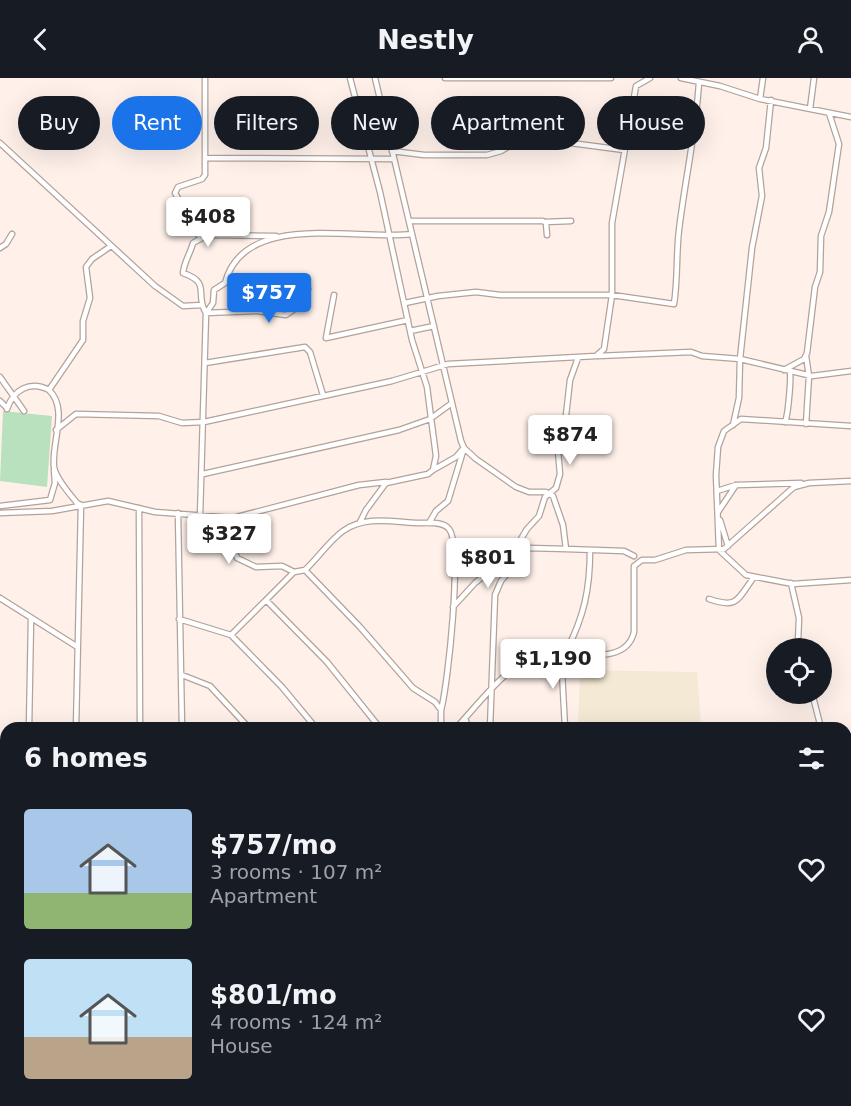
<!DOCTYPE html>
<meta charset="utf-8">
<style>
:root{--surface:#171b24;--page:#20242c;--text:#f1f3f6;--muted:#9ea1a6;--accent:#1a73e8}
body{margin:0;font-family:"DejaVu Sans",sans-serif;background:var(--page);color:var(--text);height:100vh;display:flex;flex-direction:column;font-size:22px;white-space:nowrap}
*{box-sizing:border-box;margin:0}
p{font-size:20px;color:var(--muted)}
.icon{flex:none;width:33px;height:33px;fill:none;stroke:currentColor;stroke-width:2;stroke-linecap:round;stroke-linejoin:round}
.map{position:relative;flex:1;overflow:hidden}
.sheet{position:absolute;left:0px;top:644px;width:852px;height:386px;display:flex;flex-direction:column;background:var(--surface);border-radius:18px 18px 0 0;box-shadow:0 6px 24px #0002}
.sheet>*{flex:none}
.hud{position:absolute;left:18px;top:18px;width:816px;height:54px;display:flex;gap:12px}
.fabs{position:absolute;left:766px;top:560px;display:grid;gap:12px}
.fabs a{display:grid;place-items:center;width:66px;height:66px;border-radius:50%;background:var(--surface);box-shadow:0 6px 24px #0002;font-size:30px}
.price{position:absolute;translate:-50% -51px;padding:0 14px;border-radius:6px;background:#fff;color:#222;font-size:20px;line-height:39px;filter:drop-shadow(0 2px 3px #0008)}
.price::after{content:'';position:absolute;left:50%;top:36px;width:18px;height:14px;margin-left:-9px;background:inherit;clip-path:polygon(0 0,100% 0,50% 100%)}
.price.current{background:var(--accent);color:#fff}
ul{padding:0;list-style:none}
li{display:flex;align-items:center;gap:18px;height:150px;padding:0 24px}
li span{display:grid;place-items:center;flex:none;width:168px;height:120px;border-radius:6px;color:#555}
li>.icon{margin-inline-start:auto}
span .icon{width:72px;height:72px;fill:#fffc;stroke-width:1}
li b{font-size:26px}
h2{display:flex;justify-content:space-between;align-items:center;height:72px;padding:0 24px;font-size:26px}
.chip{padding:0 21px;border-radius:27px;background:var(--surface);box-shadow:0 6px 24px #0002;font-size:21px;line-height:54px}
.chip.current{background:var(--accent);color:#fff}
header{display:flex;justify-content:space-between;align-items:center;height:78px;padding:0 24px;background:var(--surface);font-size:27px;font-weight:700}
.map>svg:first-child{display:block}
.medical{fill:#f4e9d4}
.green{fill:#b9e1be}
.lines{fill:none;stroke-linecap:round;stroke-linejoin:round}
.minor-casing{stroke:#b2a29a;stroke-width:7}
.minor{stroke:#fff;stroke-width:4.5}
</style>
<header><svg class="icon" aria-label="back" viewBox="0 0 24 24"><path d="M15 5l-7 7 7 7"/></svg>Nestly<svg class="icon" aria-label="person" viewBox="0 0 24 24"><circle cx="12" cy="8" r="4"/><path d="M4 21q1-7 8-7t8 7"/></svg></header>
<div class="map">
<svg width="851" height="1028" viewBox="0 0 851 1028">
<rect width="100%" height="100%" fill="#fff1ea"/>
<path class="medical" d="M580,592l117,2 4,55h-123z"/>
<path class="green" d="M3,333l49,5 -5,71 -47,-6z"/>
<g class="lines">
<defs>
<path id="minor" d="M205,0v97l-3,4 -24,8 -3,6 24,43 5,1 -11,6c-3,11 -9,19 -10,30 29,10 11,21 23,40l-6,203 13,20 17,2 7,20 19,9 26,-1 12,6
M350,0l30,114 32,148 15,47 9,69 -3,14 -5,4 -42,9 -20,27 -6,12
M375,0l86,363 3,7 12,11 40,28 13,5h17l7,4 10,29 3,24 58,2 10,5
M445,0h166
M681,0l39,8 40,13 91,18
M760,21l3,-21
M771,22l-5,48 -7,20 3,28 -10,52 -12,111 72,17 39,-5
M810,31l4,-31
M0,65l155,143 28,20 19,-1
M392,73l32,4h63l14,-4 24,-14 99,13
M205,80l189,1
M411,143h132l3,2 1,12
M545,144l26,-1
M204,159l8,-2 64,1
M0,170l6,-4 6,-10
M334,217l-8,43 82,-18
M405,225l33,-7 38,-4 24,3h112l62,9c4,-25 2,-49 5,-74 6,-50 17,-98 20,-148
M206,235l7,-10 1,-13 11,-7c19,-73 132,-42 187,-49
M206,235l51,-2 29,4 10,-7 12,-19
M410,253l24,-5
M598,278l93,-4 11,4 38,3 -1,39 -6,27
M205,285l100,-16 5,5 13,43
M784,292l20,-11 3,-6 8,-66 5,-15 1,-36 8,-24 10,-68 -10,-31
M0,299l24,34
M49,312c20,19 2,53 5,77 2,12 16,27 23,36l4,2 -5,223
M0,323l7,7
M7,331c6,-19 23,-29 42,-19l34,-50v-19l7,-23 -4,-31 6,-8 19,-13
M785,344c3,-6 6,-41 5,-50
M806,346l3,-48 -3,-20
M851,348l-110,-7 -17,12 -6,16 -2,28 3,75 27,25 47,9 58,-4
M56,352l20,-16 83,2 23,7 22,-1 188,-41 56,-17 148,-8 8,-7 8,-54v-72l24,-137 14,-8
M433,392l23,-13 6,-7
M203,396l196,-44 31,-11 22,-16
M717,413l19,-6 65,-2
M0,428l50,-6 5,-17 -1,-13
M139,430l1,220
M718,434l18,-27
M0,435l52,-2 56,-10 47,11 78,6 126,-33 27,-3
M178,435l4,215
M720,442l8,26
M429,445l7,-12 12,-10 16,-53
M515,471l12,-20 12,-13 6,-19 11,-9 4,-14 -2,-23 6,-18 6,-53 8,-22
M305,492c13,-12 24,-29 38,-39 22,-16 51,-9 76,-8 8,0 24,-2 30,6 14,17 -1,156 -8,181
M791,505l8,35 -1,24 5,6
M0,520l76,48
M709,521c29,10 28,1 45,-22
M266,522l28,-28 11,-2 55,57 53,61 22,14 6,8v18
M453,529l22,-24 16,-13 10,-18
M179,541l52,16 35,-35 61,62 53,66
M231,557l51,52 34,41
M566,574c18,-36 24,-62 24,-102
M561,575l4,75
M182,597l28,11 39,42
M812,615l9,35
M465,641l4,9
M29,650l2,-109
M456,650c22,-23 53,-66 83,-73 29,-7 86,15 95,-23v-66l8,-6h13l31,-10 38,-1 70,-62 15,-4 42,-2
M490,650l5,-133 6,-14 28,-33 37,1
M0,670h6
M846,693l5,-1
M846,708h5
M846,777h5
M0,789h6
M846,849h5
M0,850h6
M0,899h6
M846,921h5
M0,945l6,7
M846,1009h5
M0,1023l6,-5
M196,1023l4,5
M311,1023l5,5
M429,1023l1,5
M658,1023v5
M826,1023v5
M67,1028l6,-5
M146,1028l5,-5
M219,1028l5,-5
M289,1028l6,-5
M378,1028l3,-5
M686,1028v-5"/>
</defs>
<use href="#minor" class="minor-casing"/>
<use href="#minor" class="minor"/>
</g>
</svg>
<div class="fabs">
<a><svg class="icon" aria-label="locate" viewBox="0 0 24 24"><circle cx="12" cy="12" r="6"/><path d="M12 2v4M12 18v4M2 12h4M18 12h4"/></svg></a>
</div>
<b class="price" style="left:208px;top:170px">$408</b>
<b class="price current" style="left:269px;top:246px">$757</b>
<b class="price" style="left:570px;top:388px">$874</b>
<b class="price" style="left:229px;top:487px">$327</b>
<b class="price" style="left:488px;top:511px">$801</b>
<b class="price" style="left:553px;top:612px">$1,190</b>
<div class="hud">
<a class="chip">Buy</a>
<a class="chip current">Rent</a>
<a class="chip">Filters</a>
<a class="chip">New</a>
<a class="chip">Apartment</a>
<a class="chip">House</a>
</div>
<section class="sheet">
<h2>6 homes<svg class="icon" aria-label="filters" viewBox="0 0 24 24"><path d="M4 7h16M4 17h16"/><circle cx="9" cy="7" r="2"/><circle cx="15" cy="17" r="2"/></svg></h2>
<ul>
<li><span style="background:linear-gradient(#a9c7e8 70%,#8fb573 0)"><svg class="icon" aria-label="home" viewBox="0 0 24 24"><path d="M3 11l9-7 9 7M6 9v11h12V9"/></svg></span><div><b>$757/mo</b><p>3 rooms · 107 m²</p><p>Apartment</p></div><svg class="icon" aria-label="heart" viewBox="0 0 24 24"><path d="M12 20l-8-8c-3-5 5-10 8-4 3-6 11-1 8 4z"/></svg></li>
<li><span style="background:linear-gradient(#bfe0f5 65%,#b9a48a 0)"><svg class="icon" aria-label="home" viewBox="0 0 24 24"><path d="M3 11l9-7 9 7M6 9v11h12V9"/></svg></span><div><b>$801/mo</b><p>4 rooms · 124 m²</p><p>House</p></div><svg class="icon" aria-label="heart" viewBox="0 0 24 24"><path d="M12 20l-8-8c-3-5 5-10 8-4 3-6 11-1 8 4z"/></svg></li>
</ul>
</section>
</div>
